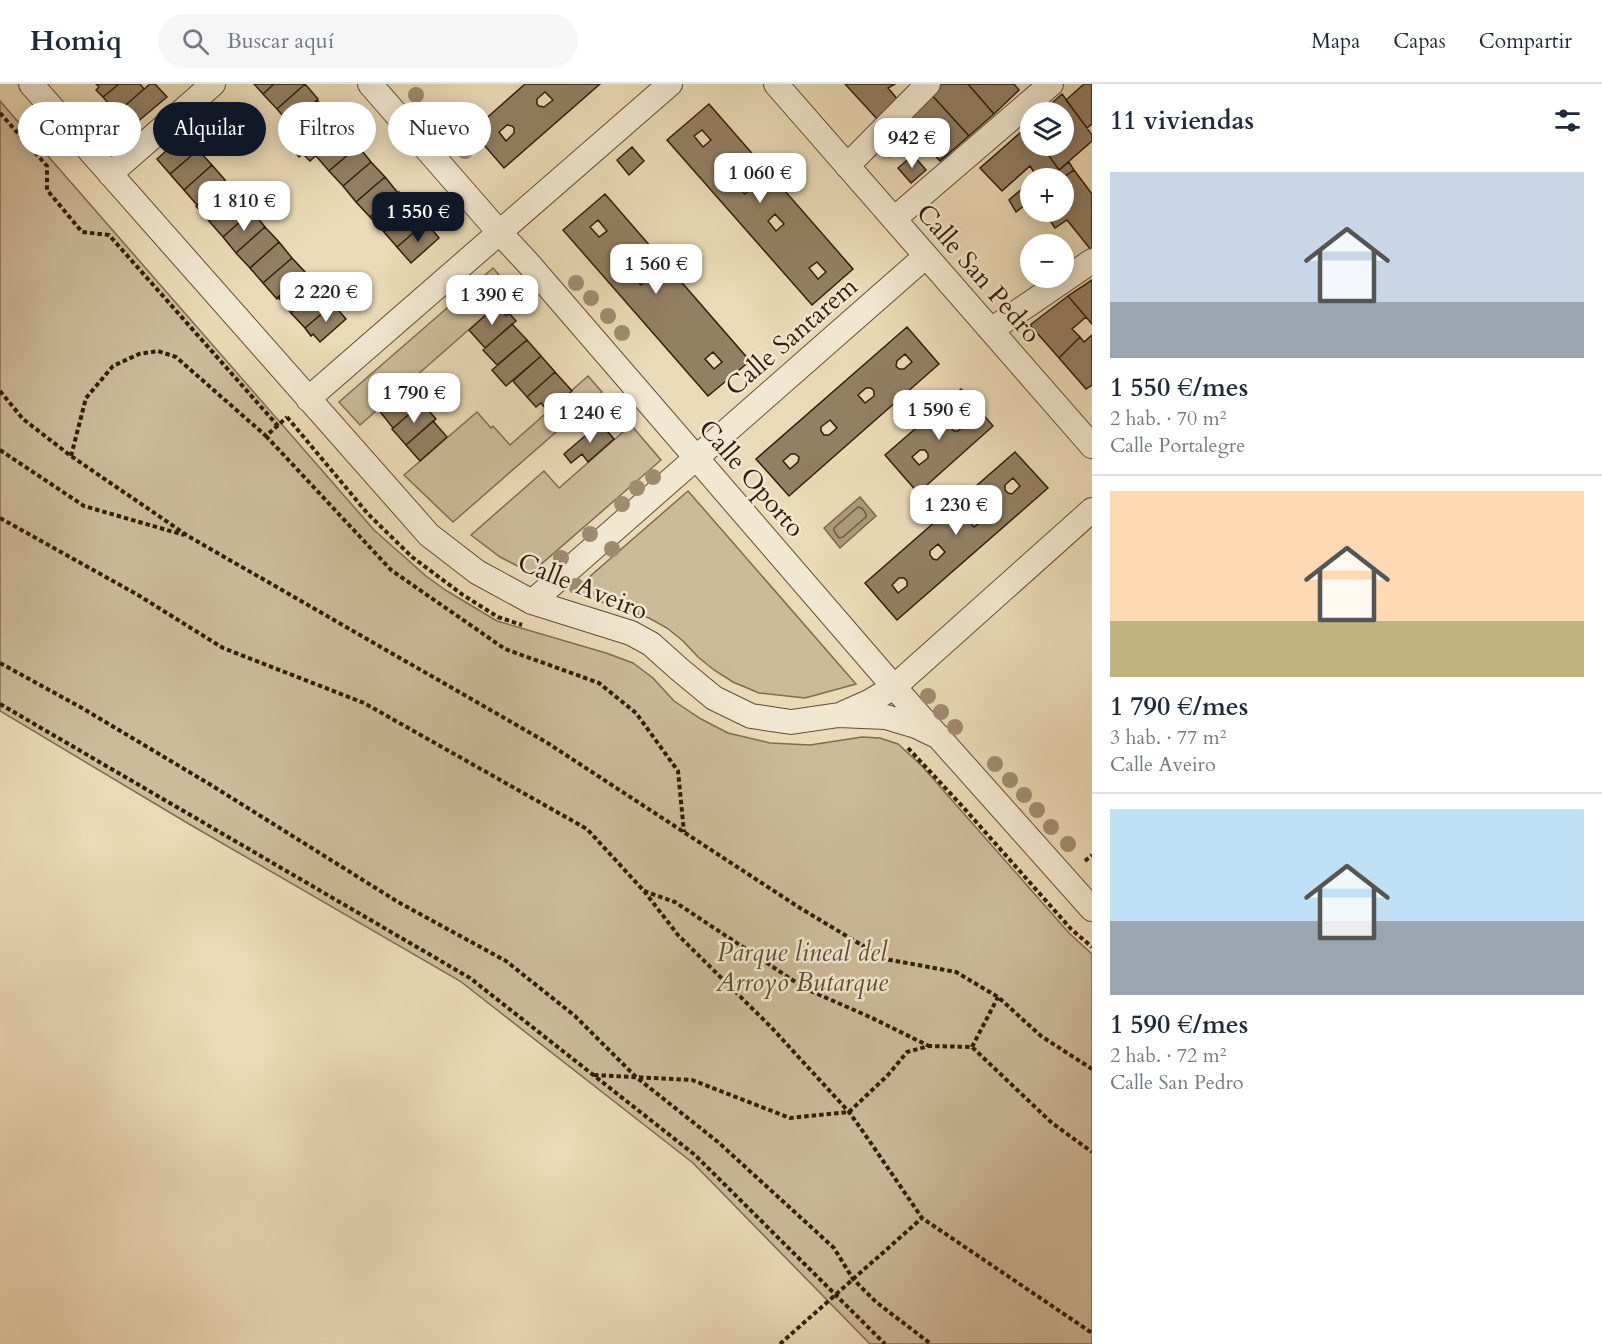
<!DOCTYPE html>
<html lang="es">
<meta charset="utf-8">
<style>
:root{--surface:#fff;--page:#f6f6f7;--text:#1f2937;--muted:#747a83;--line:#e0e1e3;--accent:#111827}
body{margin:0;font-family:Cardo,serif;background:var(--page);color:var(--text);height:100vh;display:flex;flex-direction:column;font-size:22px;white-space:nowrap}
*{box-sizing:border-box;margin:0}
p{font-size:20px;color:var(--muted)}
.icon{flex:none;width:33px;height:33px;fill:none;stroke:currentColor;stroke-width:2;stroke-linecap:round;stroke-linejoin:round}
.map{position:relative;flex:1;overflow:hidden}
.side{display:flex;flex-direction:column;background:var(--surface);width:510px}
.side>*{flex:none}
.guide{position:absolute;left:18px;top:18px;width:570px;height:54px;display:flex;gap:12px}
.buttons{position:absolute;left:1020px;top:18px;display:grid;gap:12px}
.buttons a{display:grid;place-items:center;width:54px;height:54px;border-radius:50%;background:var(--surface);box-shadow:0 3px 15px #0003;font-size:30px}
.price{position:absolute;translate:-50% -51px;padding:0 14px;border-radius:12px;background:#fff;color:#222;font-size:20px;line-height:39px;filter:drop-shadow(0 2px 3px #0008)}
.price::after{content:'';position:absolute;left:50%;top:36px;width:18px;height:14px;margin-left:-9px;background:inherit;clip-path:polygon(0 0,100% 0,50% 100%)}
.price.current{background:var(--accent);color:#fff}
ul{padding:0;list-style:none}
li{display:grid;align-content:center;gap:12px;height:318px;padding:0 18px}
li+li{border-top:2px solid var(--line)}
li span{display:grid;place-items:center;height:186px;border-radius:0px;color:#555}
li>.icon{margin-inline-start:auto}
span .icon{width:108px;height:108px;fill:#fffc;stroke-width:1}
li b{font-size:26px}
h2{display:flex;justify-content:space-between;align-items:center;height:72px;padding:0 18px;font-size:26px}
.tag{padding:0 21px;border-radius:27px;background:var(--surface);box-shadow:0 3px 15px #0003;font-size:21px;line-height:54px}
.tag.current{background:var(--accent);color:#fff}
header{display:flex;align-items:center;gap:36px;box-sizing:border-box;height:84px;padding:0 30px;background:var(--surface);border-bottom:2px solid var(--line)}
header strong{font-size:28px}
nav{display:flex;gap:33px;margin-inline-start:auto;font-size:21px}
.search{width:420px;height:54px;background:var(--page);display:flex;align-items:center;gap:15px;box-sizing:border-box;padding:0 21px;border-radius:33px;color:var(--muted);font-size:22px}
main{display:flex;flex:1;min-height:0}
.map>svg:first-child{display:block}
.green{fill:#ccba9a;stroke:#806b52;stroke-width:1.5}
.water{fill:#ad997c;stroke:#7d674e;stroke-width:1.5}
.lines{fill:none;stroke-linecap:round;stroke-linejoin:round}
.shore{stroke:#705a43;stroke-width:1.5}
.building{fill:#937f64;stroke:#341c0a;stroke-width:1.5;fill-rule:evenodd}
.minor-casing{stroke:#624c35;stroke-width:26}
.path{stroke:#341c0a;stroke-width:4;stroke-dasharray:4.5 3;stroke-linecap:butt}
.minor{stroke:#f2e7d0;stroke-width:24}
.tree{fill:#a08b70}
.labels{text-anchor:middle;stroke-width:5;stroke-linejoin:round;paint-order:stroke}
.street-label{font-size:26px;fill:#341c0a;stroke:#f2e7d0}
.park-label{font-size:26px;font-style:italic;fill:#624b35;stroke:#f2e7d0}
</style>
<header>
<strong>Homiq</strong>
<div class="search"><svg class="icon" aria-label="search" viewBox="0 0 24 24"><circle cx="10" cy="10" r="6"/><path d="M15 15l6 6"/></svg>Buscar aquí</div>
<nav><a>Mapa</a><a>Capas</a><a>Compartir</a></nav>
</header>
<main>
<div class="map">
<svg width="1092" height="1260" viewBox="0 0 1092 1260">
<rect width="100%" height="100%" fill="#ebdab7"/>
<filter id="stains"><feTurbulence type="fractalNoise" baseFrequency=".00333" numOctaves="4"/><feColorMatrix values="0 0 0 0 .2 0 0 0 0 .09 0 0 0 0 .02 0 0 0 .5 -.17"/></filter>
<radialGradient id="worn" r=".72"><stop offset=".6" stop-color="#630" stop-opacity="0"/><stop offset="1" stop-color="#630" stop-opacity=".3"/></radialGradient>
<path class="green" d="M0,17l374,429 52,46 21,15 50,30 109,32 27,10 20,15 21,23 27,18 27,14 42,10 40,2 52,-8 18,1 18,6 23,21 148,168 23,21v390h-222l-177,-181 -233,-182 -271,-157 -189,-113z
M493,184l20,23 -153,134 -21,-23z
M588,292l14,16 -149,130 -49,-47 73,-63 14,16 2,-2 17,19z
M631,341l30,35 -130,113 -31,-16 -29,-22 73,-64 15,17z
M688,407l168,193 -51,14 -46,-5 -26,-11 -19,-12 -16,-13 -15,-16 -16,-13 -18,-10 -77,-26z"/>
<path class="water" d="M860,413l16,19 -36,32 -16,-20z"/>
<g class="lines">
<path class="shore" d="M858,423c4,0 9,6 8,10l-23,20 -4,1 -5,-7v-3z"/>
</g>
<path class="building" d="M96,0h23l-16,13 -7,-7 3,-3z
M119,0h21l4,5 -24,21 -7,-7 -3,2 -7,-8z
M150,0h5l12,13 -37,31 -6,-7 2,-3 -6,-8z
M254,0h20l-11,10z
M274,0h31l-28,25 -14,-15z
M305,0l13,15 -28,25 -13,-15z
M525,0h75l-96,84 -32,-37zM545,8l8,8 -9,7 -5,-1 -2,-2v-5zM507,41l5,1 2,2v5l-8,8 -7,-9z
M845,0h50l-7,4 11,13 -21,19z
M940,0h28l26,30 -25,22 -39,-43z
M968,0h46l5,6 -25,24z
M1084,0h8v40l-5,4 -21,-28z
M930,9l39,43 -29,25 -37,-40z
M1062,10l30,41v6l-33,29 -17,-24h22v-34h-22z
M317,16l14,16 -28,24 -14,-15z
M709,20l144,165 -41,36 -145,-165zM702,46l9,10 -8,7 -9,-11zM743,94l9,10 -7,6 -9,-10zM775,130l9,10 -8,7 -8,-10zM817,178l9,10 -8,7 -9,-11z
M331,32l13,15 -34,30 -7,-7 -4,3 -6,-8z
M1028,42l2,4v16h12l17,24 10,-8 5,8 -12,8h-27l2,-1 -7,-11 -28,25 -22,-23z
M900,43l10,11 -20,19 -10,-11z
M344,47l14,15 -29,25 -13,-15z
M185,50l13,16 -28,24 -13,-15z
M358,62l13,16 -28,24 -14,-15z
M632,63l12,14 -15,14 -12,-15z
M198,66l14,15 -28,25 -14,-16z
M913,71l13,15 -15,13 -13,-15z
M371,78l14,15 -29,25 -13,-16z
M212,81l13,15 -28,25 -13,-15z
M1074,86l18,24v55l-1,1 -24,-30 -12,8 -11,-16h20v-34h-2z
M385,93l13,16 -28,24 -14,-15z
M225,97l13,15 -29,25 -13,-15z
M1030,98v19l-14,11 -7,-12z
M399,108l14,15 -29,25 -14,-15z
M605,110l145,167 -42,35 -145,-166zM598,136l9,11 -8,6 -9,-10zM640,184l9,10 -8,7 -9,-10zM713,268l9,10 -8,7 -9,-10z
M238,112l14,15 -29,26 -14,-16z
M413,123l13,15 -29,25 -13,-15z
M252,127l13,16 -29,26 -13,-16z
M426,138l13,16 -28,25 -14,-16z
M265,143l14,15 -29,26 -14,-15z
M279,158l13,16 -29,25 -13,-15z
M292,174l14,15 -29,26 -14,-16z
M306,189l14,15 -29,25 -13,-16z
M1092,196v44l-24,-28z
M320,204l13,16 -28,24 -14,-15z
M1068,212l18,21 -14,12 8,8 -21,21 -29,-33z
M333,220l13,15 -26,23 -7,-8 -2,2 -6,-8z
M497,221l9,11 3,-3 7,8 -31,27 -16,-18z
M512,240l15,16 -30,25 -14,-15z
M907,243l32,37 -150,132 -33,-37zM905,270l7,8 -8,7h-5l-3,-3 1,-5zM866,304h5l3,3v5l-9,7 -7,-8zM830,336l7,8 -8,7h-5l-3,-4v-4zM791,370h4l4,3 -1,5 -8,7 -7,-8z
M1092,251v50l-6,4 -27,-31 21,-21 4,5z
M527,256l14,16 -35,30 -14,-16z
M541,272l14,16 -28,25 -14,-16z
M555,288l17,19 -24,20 -7,-8 -5,4 -9,-10z
M404,302l6,8 3,-2 9,11 -29,25 -15,-19z
M961,305l32,37 -75,67 -33,-38zM959,332l7,8 -8,7h-4l-3,-3v-5zM920,366h5l3,4v4l-9,7 -7,-8z
M422,319l14,16 -30,26 -14,-16z
M433,337l14,16 -27,24 -14,-16z
M600,339l14,16 -26,23 -6,-8 -11,9 -7,-9z
M1015,368l33,36 -151,132 -32,-37zM1013,394l7,8 -8,8 -4,-1 -3,-3v-5zM975,428h4l4,4 -1,4 -8,7 -7,-8zM938,460l7,8 -8,8 -4,-1 -3,-4v-4zM899,494h5l3,3v5l-9,7 -6,-8z"/>
<g class="lines">
<defs>
<path id="minor" d="M31,0l398,451 48,37 55,30 99,31 20,11 28,25 35,29 37,18 40,6 48,-7 47,2 30,9 25,12
M370,0l129,148 29,31 366,424 198,222
M776,0l316,362
M847,82l81,-82
M110,90l103,-90
M894,135l157,-135
M991,246l101,-69
M308,315l362,-315
M532,518l394,-346
M844,629l25,-11 25,-15 198,-177"/>
</defs>
<use href="#minor" class="minor-casing"/>
<path class="path" d="M0,29l47,53v24l35,42 27,3 169,191
M0,307l23,28 48,37 117,80 358,206 254,166 85,51 71,13 42,25 43,39 51,33
M287,333l81,97 44,43 51,38 35,22 24,8
M266,352l125,134 114,79 94,34 37,30 42,58 6,61
M0,366l84,56 100,29
M71,372l15,-58 27,-32 26,-12 19,-3 18,6 90,79 21,-19
M0,434l138,77 85,53 141,55 223,126 57,62 34,44 93,92 78,85 15,21 58,85 170,115
M0,579l82,45 129,77 187,117 108,59 69,55 61,61 82,65 116,106 19,31 23,23 55,42
M0,620l470,274 225,177 190,189
M908,664l55,59 108,122 21,18
M1085,777l7,-6
M644,807l31,11 131,87 64,28 59,29
M972,963l26,-50
M594,991l98,5 98,38 59,-6 39,-37 19,-23 22,-6 43,1 80,76 40,29
M780,1260l142,-126"/>
<use href="#minor" class="minor"/>
</g>
<g class="tree">
<circle cx="416" cy="11" r="8"/>
<circle cx="465" cy="67" r="8"/>
<circle cx="576" cy="199" r="8"/>
<circle cx="591" cy="214" r="8"/>
<circle cx="608" cy="232" r="8"/>
<circle cx="622" cy="249" r="8"/>
<circle cx="653" cy="393" r="8"/>
<circle cx="637" cy="404" r="8"/>
<circle cx="622" cy="420" r="8"/>
<circle cx="590" cy="450" r="8"/>
<circle cx="612" cy="465" r="8"/>
<circle cx="561" cy="474" r="8"/>
<circle cx="576" cy="502" r="8"/>
<circle cx="928" cy="612" r="8"/>
<circle cx="941" cy="628" r="8"/>
<circle cx="955" cy="643" r="8"/>
<circle cx="995" cy="680" r="8"/>
<circle cx="1010" cy="696" r="8"/>
<circle cx="1024" cy="711" r="8"/>
<circle cx="1037" cy="726" r="8"/>
<circle cx="1051" cy="743" r="8"/>
<circle cx="1068" cy="760" r="8"/>
</g>
<g class="labels">
<g class="street-label">
<text transform="translate(979 189) rotate(49)" y="9">Calle San Pedro</text>
<text transform="translate(791 252) rotate(-41)" y="9">Calle Santarem</text>
<text transform="translate(752 394) rotate(49)" y="9">Calle Oporto</text>
<text transform="translate(583 502) rotate(22)" y="9">Calle Aveiro</text>
</g>
<g class="park-label">
<text x="802" y="877">Parque lineal del<tspan x="802" dy="30">Arroyo Butarque</tspan></text>
</g>
</g>
<rect width="100%" height="100%" filter="url(#stains)"/>
<rect width="100%" height="100%" fill="url(#worn)"/>
</svg>
<div class="buttons">
<a><svg class="icon" aria-label="layers" viewBox="0 0 24 24"><path d="M12 4l9 5-9 5-9-5zM3 14l9 5 9-5"/></svg></a>
<a>+</a>
<a>−</a>
</div>
<b class="price" style="left:912px;top:85px">942 €</b>
<b class="price" style="left:760px;top:120px">1 060 €</b>
<b class="price" style="left:244px;top:148px">1 810 €</b>
<b class="price current" style="left:418px;top:159px">1 550 €</b>
<b class="price" style="left:656px;top:211px">1 560 €</b>
<b class="price" style="left:326px;top:239px">2 220 €</b>
<b class="price" style="left:492px;top:242px">1 390 €</b>
<b class="price" style="left:414px;top:340px">1 790 €</b>
<b class="price" style="left:939px;top:357px">1 590 €</b>
<b class="price" style="left:590px;top:360px">1 240 €</b>
<b class="price" style="left:956px;top:452px">1 230 €</b>
<div class="guide">
<a class="tag">Comprar</a>
<a class="tag current">Alquilar</a>
<a class="tag">Filtros</a>
<a class="tag">Nuevo</a>
</div>
</div>
<section class="side">
<h2>11 viviendas<svg class="icon" aria-label="filters" viewBox="0 0 24 24"><path d="M4 7h16M4 17h16"/><circle cx="9" cy="7" r="2"/><circle cx="15" cy="17" r="2"/></svg></h2>
<ul>
<li><span style="background:linear-gradient(#c9d6e8 70%,#9aa5b1 0)"><svg class="icon" aria-label="home" viewBox="0 0 24 24"><path d="M3 11l9-7 9 7M6 9v11h12V9"/></svg></span><div><b>1 550 €/mes</b><p>2 hab. · 70 m²</p><p>Calle Portalegre</p></div></li>
<li><span style="background:linear-gradient(#ffd9b3 70%,#c2b280 0)"><svg class="icon" aria-label="home" viewBox="0 0 24 24"><path d="M3 11l9-7 9 7M6 9v11h12V9"/></svg></span><div><b>1 790 €/mes</b><p>3 hab. · 77 m²</p><p>Calle Aveiro</p></div></li>
<li><span style="background:linear-gradient(#bfe0f5 60%,#9aa5b1 0)"><svg class="icon" aria-label="home" viewBox="0 0 24 24"><path d="M3 11l9-7 9 7M6 9v11h12V9"/></svg></span><div><b>1 590 €/mes</b><p>2 hab. · 72 m²</p><p>Calle San Pedro</p></div></li>
</ul>
</section>
</main>
